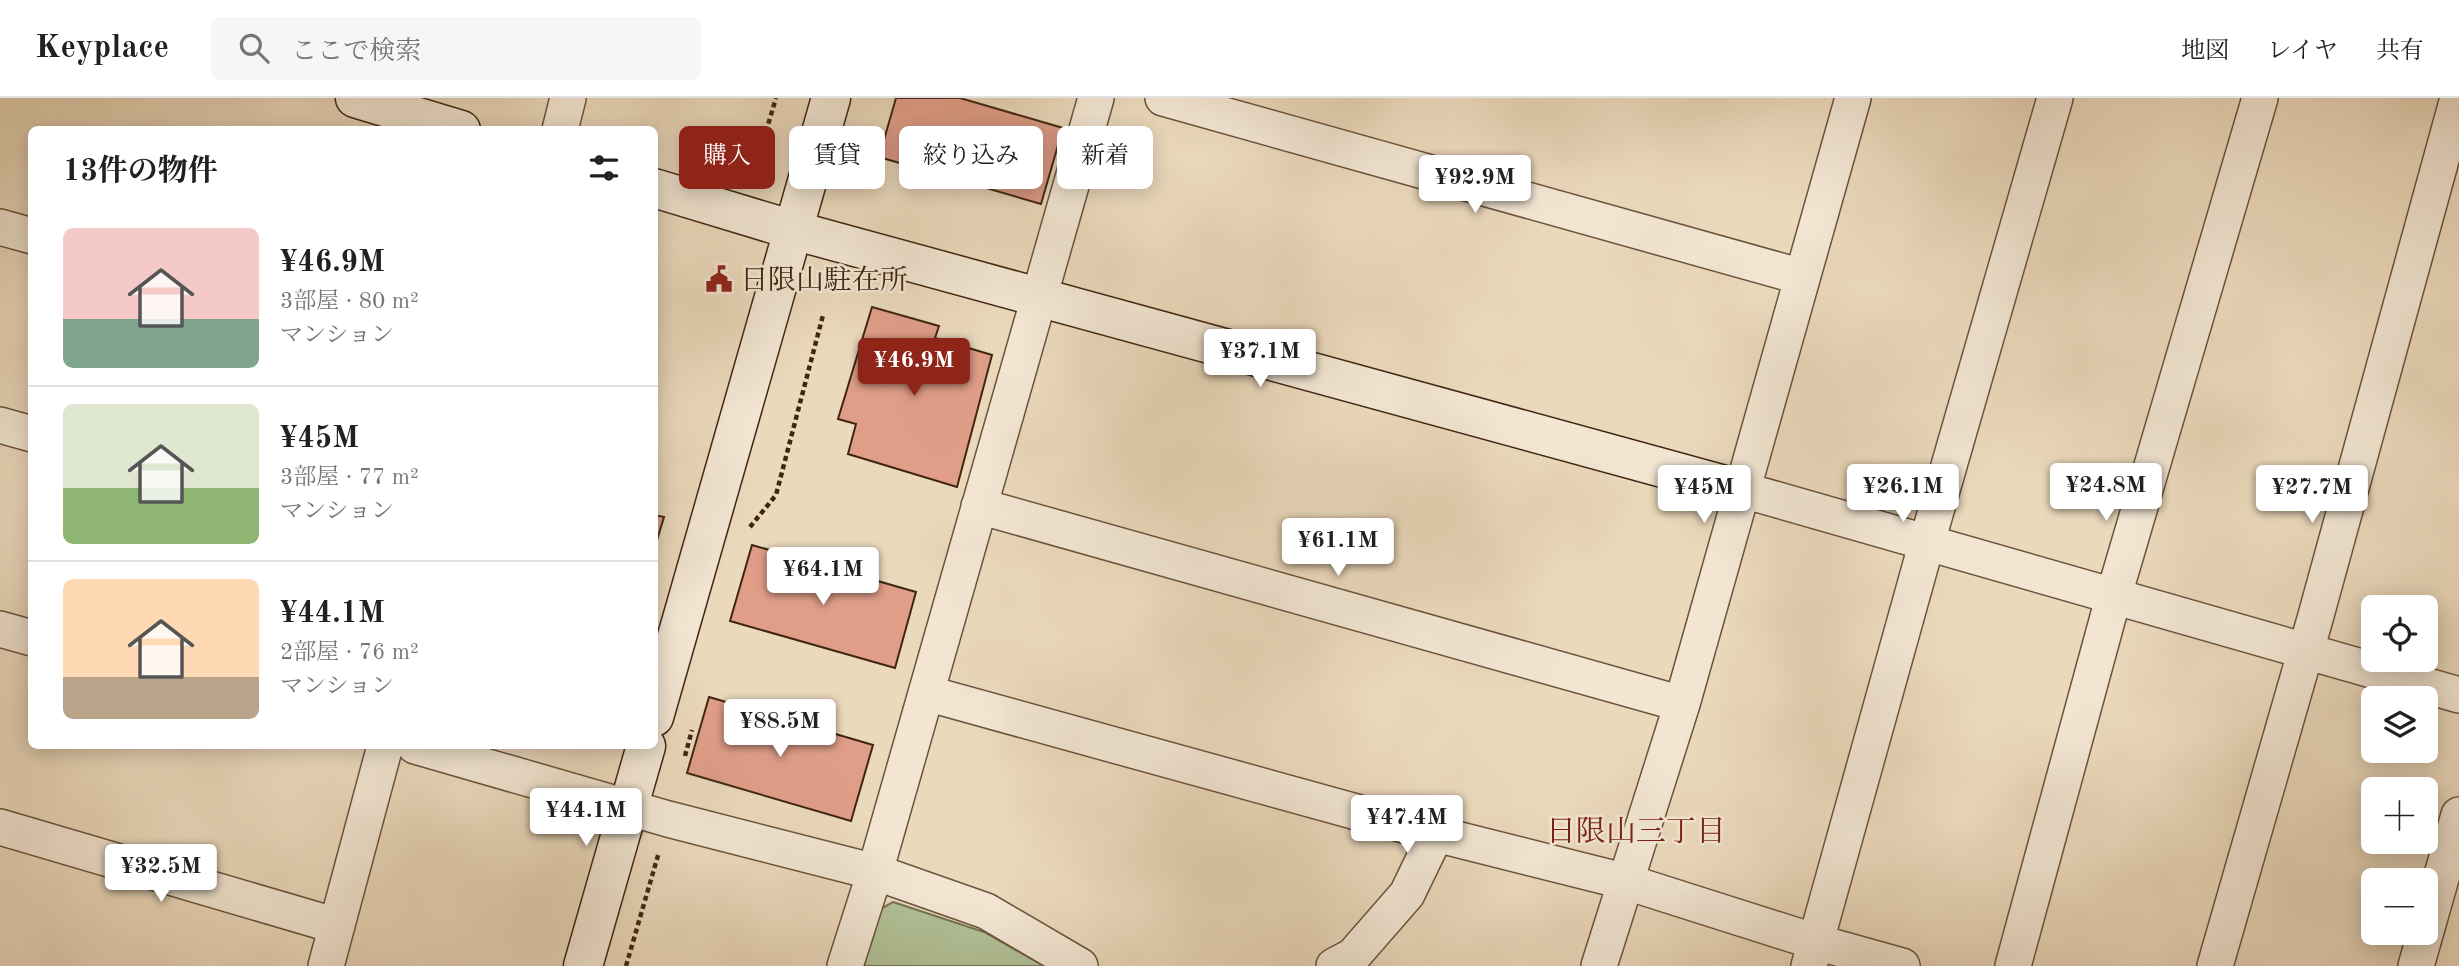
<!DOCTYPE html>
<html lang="ja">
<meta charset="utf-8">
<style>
:root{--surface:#fff;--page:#f6f6f6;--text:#202124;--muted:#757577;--line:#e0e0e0;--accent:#8f2418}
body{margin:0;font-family:"Old Standard TT","Noto Serif JP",serif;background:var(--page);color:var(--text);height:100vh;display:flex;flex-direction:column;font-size:26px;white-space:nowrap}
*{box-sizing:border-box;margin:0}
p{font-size:23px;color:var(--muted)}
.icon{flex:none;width:38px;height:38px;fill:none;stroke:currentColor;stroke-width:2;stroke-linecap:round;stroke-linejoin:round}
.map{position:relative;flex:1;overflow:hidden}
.drawer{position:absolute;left:28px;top:28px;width:630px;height:623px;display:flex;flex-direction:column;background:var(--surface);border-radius:10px;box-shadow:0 4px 18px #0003}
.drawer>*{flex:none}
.banner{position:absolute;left:679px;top:28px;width:665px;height:63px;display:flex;gap:14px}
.buttons{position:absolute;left:2361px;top:497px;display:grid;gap:14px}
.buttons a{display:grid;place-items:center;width:77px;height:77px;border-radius:10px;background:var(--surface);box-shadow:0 4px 18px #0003;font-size:35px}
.price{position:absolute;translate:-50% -60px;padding:0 16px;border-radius:7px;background:#fff;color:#222;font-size:23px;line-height:46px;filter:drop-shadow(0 2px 4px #0008)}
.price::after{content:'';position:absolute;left:50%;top:42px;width:21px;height:16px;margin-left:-10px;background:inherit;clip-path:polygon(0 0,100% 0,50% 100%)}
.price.current{background:var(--accent);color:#fff}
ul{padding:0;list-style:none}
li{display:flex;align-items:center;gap:21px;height:175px;padding:0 35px}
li+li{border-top:2px solid var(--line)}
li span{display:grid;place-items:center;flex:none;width:196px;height:140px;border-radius:10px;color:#555}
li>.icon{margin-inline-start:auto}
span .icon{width:84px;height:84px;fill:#fffc;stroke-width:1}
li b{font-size:30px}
h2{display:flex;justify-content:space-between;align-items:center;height:84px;padding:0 35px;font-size:30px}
.chip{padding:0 24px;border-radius:10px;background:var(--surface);box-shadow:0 4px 18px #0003;font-size:24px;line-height:63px}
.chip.current{background:var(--accent);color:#fff}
header{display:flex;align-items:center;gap:42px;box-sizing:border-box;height:98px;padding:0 35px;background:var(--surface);border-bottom:2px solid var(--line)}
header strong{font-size:33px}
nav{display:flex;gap:38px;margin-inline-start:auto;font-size:24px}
.search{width:490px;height:63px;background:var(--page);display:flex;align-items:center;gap:18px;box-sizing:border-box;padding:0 24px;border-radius:10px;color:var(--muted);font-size:26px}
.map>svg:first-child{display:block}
.green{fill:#b1c096;stroke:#787354;stroke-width:2}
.building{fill:#e09e89;stroke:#402612;stroke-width:2}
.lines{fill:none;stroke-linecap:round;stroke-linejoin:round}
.street-casing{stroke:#6b533c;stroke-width:38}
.secondary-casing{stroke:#402612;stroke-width:41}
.path{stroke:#402612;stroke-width:4.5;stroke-dasharray:5 3.5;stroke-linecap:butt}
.street{stroke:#f2e6d3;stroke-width:35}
.secondary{stroke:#f2e6d3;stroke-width:38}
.labels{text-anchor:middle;stroke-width:5;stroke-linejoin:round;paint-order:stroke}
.poi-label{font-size:28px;fill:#402612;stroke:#f2e6d3;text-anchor:start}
.neighbourhood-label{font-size:30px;fill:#7a1f14;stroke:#f2e6d3}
</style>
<header>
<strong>Keyplace</strong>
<div class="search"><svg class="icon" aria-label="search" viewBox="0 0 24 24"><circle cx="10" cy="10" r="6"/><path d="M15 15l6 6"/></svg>ここで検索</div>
<nav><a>地図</a><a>レイヤ</a><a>共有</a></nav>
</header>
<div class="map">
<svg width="2459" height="868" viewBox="0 0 2459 868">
<rect width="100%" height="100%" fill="#ebd9bc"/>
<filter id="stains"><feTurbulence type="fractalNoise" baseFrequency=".00286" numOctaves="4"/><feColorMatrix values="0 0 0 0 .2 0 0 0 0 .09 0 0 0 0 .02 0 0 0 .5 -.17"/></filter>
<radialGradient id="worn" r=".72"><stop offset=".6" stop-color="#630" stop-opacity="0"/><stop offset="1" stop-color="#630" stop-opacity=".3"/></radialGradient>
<path class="green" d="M893,804l91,30 60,34h-186l15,-53z"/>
<path class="building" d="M896,0h64l103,30 -22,76 -162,-47z
M872,209l67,19 -4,12 57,17 -35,132 -109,-33 8,-30 -18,-5z
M654,417l10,2 -10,33z
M752,447l164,47 -21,76 -165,-47z
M709,599l164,48 -22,76 -164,-48z"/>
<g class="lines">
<defs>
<path id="street" d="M1163,0l639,179
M560,32l8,-32
M0,129l32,9
M0,327l32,9
M1743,392l716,205
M979,408l703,198
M0,531l32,9
M926,595l510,141 191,48 189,60 86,24
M415,648l253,73 207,53 111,39 94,55
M0,729l337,99
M326,868l59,-220
M845,868l30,-94 221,-774
M1334,868l19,-10 54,-62 29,-60
M1599,868l83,-262 171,-606
M1809,868l118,-424 128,-444
M2013,868l101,-371 146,-497
M2215,868l100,-347 143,-521
M2416,868l43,-151"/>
<path id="secondary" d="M355,0l106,32
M654,90l139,42 950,260
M654,619l177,-619
M583,868l63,-220"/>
</defs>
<use href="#street" class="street-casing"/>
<use href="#secondary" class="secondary-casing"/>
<path class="path" d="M741,56l24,-19 11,-37
M750,429l26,-32 47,-180
M685,658l7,-26
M626,868l33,-114"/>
<use href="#street" class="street"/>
<use href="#secondary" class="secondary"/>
</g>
<defs>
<symbol id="civic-bare" viewBox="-9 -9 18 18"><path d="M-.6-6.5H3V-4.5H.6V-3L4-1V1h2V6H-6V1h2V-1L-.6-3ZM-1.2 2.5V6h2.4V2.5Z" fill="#8f2418" stroke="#f2e6d3" stroke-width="2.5" paint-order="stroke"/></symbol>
</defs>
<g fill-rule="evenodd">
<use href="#civic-bare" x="700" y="162" width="38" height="38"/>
</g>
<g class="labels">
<g class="poi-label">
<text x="740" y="191">日限山駐在所</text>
</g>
<g class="neighbourhood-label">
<text x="1636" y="743">日限山三丁目</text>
</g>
</g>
<rect width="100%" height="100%" filter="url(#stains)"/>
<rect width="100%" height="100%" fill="url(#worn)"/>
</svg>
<div class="buttons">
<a><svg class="icon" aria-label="locate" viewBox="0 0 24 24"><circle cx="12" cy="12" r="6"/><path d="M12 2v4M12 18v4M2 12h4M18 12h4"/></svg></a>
<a><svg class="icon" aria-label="layers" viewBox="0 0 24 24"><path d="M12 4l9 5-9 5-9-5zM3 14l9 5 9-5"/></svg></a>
<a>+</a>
<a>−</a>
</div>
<b class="price" style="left:1475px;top:117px">¥92.9M</b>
<b class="price" style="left:1260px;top:291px">¥37.1M</b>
<b class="price current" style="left:914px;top:300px">¥46.9M</b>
<b class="price" style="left:2106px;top:425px">¥24.8M</b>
<b class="price" style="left:1903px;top:426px">¥26.1M</b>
<b class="price" style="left:1704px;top:427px">¥45M</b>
<b class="price" style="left:2312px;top:427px">¥27.7M</b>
<b class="price" style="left:1338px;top:480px">¥61.1M</b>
<b class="price" style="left:823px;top:509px">¥64.1M</b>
<b class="price" style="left:780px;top:661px">¥88.5M</b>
<b class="price" style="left:586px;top:750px">¥44.1M</b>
<b class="price" style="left:1407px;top:757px">¥47.4M</b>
<b class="price" style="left:161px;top:806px">¥32.5M</b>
<div class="banner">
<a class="chip current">購入</a>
<a class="chip">賃貸</a>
<a class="chip">絞り込み</a>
<a class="chip">新着</a>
</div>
<section class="drawer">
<h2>13件の物件<svg class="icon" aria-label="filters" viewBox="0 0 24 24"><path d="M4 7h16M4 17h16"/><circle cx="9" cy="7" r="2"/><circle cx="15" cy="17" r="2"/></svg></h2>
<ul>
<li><span style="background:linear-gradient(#f6c9c9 65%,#7fa58c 0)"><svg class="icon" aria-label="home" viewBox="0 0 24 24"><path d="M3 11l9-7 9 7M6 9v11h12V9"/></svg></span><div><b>¥46.9M</b><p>3部屋 · 80 m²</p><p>マンション</p></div></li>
<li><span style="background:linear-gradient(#dfe7d0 60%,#8fb573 0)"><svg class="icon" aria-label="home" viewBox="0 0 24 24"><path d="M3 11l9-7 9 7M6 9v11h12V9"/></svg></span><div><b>¥45M</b><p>3部屋 · 77 m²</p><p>マンション</p></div></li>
<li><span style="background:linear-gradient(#ffd9b3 70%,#b9a48a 0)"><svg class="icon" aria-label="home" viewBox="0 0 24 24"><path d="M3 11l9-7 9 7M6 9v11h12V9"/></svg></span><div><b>¥44.1M</b><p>2部屋 · 76 m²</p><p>マンション</p></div></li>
</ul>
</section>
</div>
